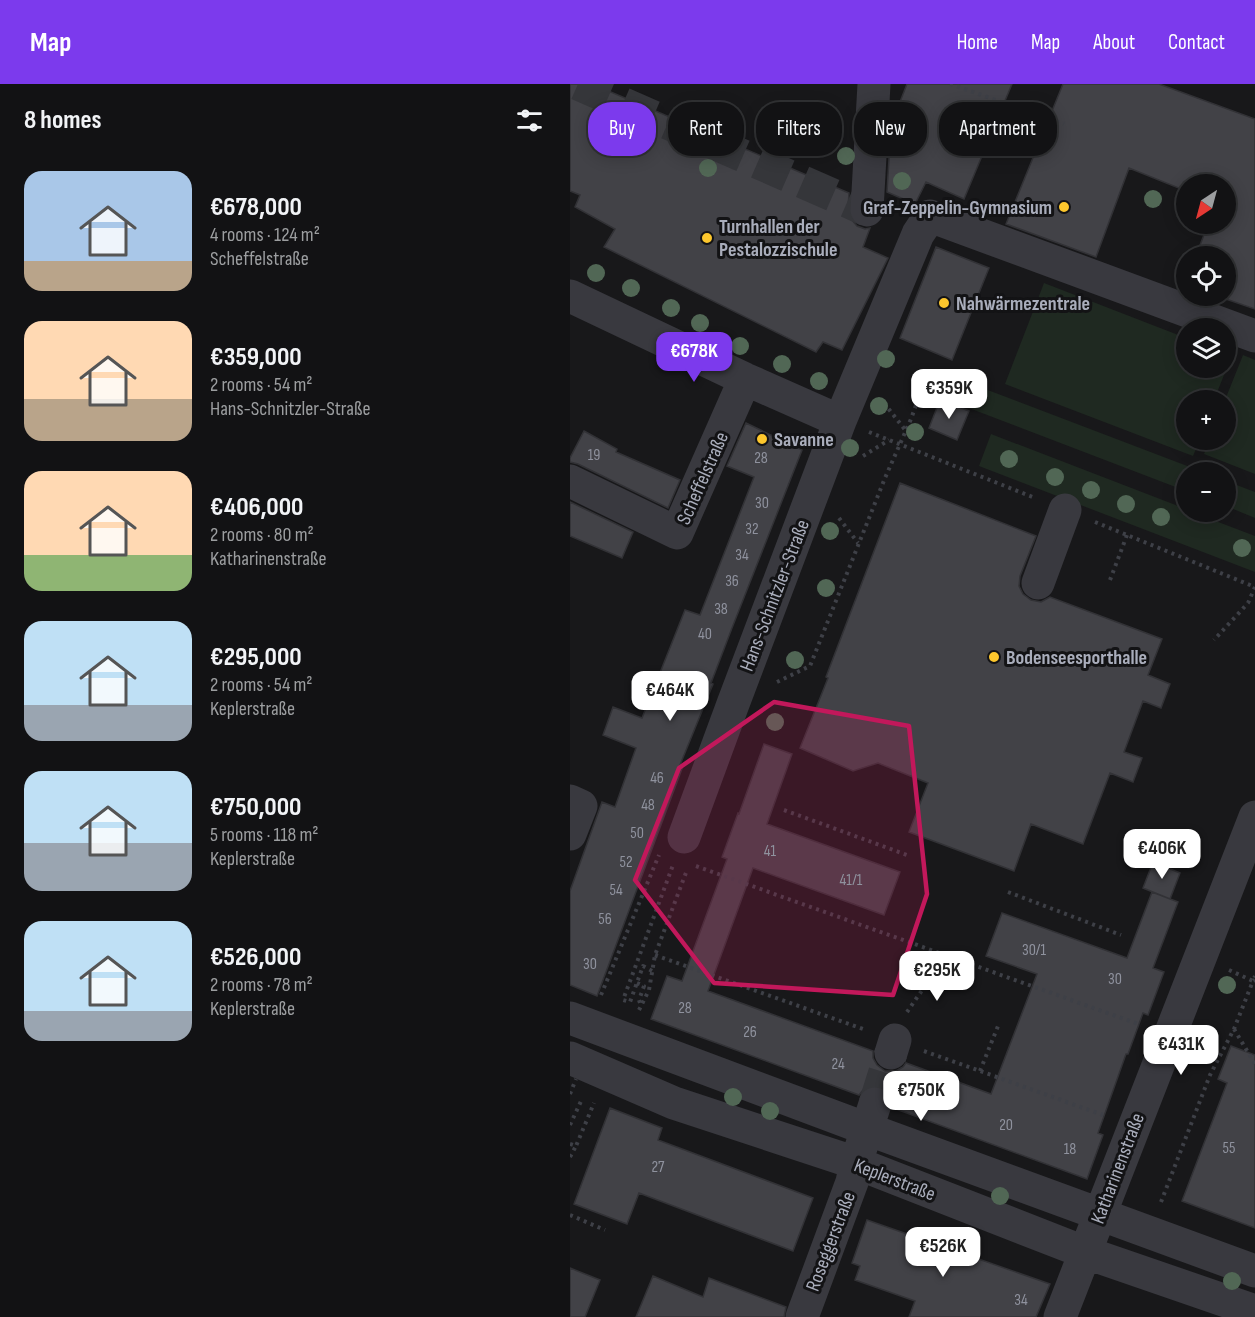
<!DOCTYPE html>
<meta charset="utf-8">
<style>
:root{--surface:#121214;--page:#1b1b1d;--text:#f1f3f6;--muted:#9c9ea0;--line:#313234;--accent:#7c3aed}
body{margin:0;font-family:"Sofia Sans Condensed",sans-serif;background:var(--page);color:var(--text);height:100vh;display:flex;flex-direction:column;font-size:22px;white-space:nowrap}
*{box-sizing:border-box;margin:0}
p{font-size:20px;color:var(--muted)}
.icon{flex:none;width:33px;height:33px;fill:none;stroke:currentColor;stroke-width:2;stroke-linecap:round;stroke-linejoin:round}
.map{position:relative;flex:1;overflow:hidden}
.details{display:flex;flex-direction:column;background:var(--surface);width:570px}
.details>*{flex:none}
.top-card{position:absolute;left:18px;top:18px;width:570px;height:54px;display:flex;gap:12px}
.needle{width:39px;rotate:216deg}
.buttons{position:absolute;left:606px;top:90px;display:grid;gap:12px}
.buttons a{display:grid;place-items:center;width:60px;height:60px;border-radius:50%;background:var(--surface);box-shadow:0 3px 15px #0003,0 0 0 2px var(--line);font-size:30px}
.price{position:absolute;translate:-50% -51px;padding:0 14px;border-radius:12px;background:#fff;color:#222;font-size:20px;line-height:39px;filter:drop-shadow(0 2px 3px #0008)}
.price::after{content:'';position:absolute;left:50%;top:36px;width:18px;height:14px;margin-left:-9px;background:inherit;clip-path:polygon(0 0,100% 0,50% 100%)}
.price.active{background:var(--accent);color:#fff}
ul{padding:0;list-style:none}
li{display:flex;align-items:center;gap:18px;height:150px;padding:0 24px}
li span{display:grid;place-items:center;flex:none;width:168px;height:120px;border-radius:18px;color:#555}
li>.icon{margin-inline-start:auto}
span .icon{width:72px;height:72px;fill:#fffc;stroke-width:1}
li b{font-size:26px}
h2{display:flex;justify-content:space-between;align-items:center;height:72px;padding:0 24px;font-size:26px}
.pill{padding:0 21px;border-radius:24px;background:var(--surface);box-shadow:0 3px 15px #0003,0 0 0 2px var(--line);font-size:21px;line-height:54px}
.pill.active{background:var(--accent);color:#fff}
header{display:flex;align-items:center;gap:36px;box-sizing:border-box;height:84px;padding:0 30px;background:var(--accent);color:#fff}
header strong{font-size:28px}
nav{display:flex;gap:33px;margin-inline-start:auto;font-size:21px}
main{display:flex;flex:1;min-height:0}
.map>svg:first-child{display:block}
.green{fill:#1f2921}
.building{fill:#424247;stroke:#323236;stroke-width:1.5}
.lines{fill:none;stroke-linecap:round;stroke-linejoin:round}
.minor-tunnel{stroke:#35363a;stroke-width:33;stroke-dasharray:33 16;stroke-linecap:butt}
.path{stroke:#3e4047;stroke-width:4;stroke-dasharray:3 4.5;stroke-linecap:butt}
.minor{stroke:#39393f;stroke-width:33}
.path-bridge{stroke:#3e4047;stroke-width:4;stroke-dasharray:3 4.5;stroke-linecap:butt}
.tree{fill:#516755}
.marked{fill:#c2185b;fill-opacity:0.2;stroke:#c2185b;stroke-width:4.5;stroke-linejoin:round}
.poi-dot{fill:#fdc72d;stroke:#131315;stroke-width:2}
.labels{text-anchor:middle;stroke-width:6;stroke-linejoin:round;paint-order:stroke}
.number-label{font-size:16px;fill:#8f929e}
.poi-label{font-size:20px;font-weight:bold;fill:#a9adbb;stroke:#131315;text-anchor:start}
.street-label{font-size:20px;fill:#a9adbb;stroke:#131315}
</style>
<header>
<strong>Map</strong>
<nav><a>Home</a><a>Map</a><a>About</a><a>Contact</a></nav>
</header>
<main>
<section class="details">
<h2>8 homes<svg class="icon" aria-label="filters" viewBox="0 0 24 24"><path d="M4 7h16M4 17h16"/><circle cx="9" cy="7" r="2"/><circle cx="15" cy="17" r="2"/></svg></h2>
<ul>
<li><span style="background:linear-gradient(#a9c7e8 75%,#b9a48a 0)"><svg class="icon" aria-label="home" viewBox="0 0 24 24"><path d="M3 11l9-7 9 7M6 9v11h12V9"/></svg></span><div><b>€678,000</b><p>4 rooms · 124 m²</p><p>Scheffelstraße</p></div></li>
<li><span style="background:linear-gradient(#ffd9b3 65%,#b9a48a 0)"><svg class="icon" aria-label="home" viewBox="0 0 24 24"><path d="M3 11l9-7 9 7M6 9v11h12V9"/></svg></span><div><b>€359,000</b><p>2 rooms · 54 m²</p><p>Hans-Schnitzler-Straße</p></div></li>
<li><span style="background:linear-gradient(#ffd9b3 70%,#8fb573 0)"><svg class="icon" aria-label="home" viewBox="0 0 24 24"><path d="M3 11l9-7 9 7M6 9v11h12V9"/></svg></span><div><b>€406,000</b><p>2 rooms · 80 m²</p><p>Katharinenstraße</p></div></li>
<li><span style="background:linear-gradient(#bfe0f5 70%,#9aa5b1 0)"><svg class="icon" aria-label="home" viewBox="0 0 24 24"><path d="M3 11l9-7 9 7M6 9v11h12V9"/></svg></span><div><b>€295,000</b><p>2 rooms · 54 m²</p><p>Keplerstraße</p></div></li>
<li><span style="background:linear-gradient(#bfe0f5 60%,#9aa5b1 0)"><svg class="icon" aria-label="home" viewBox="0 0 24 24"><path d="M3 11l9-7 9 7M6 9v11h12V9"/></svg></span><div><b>€750,000</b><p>5 rooms · 118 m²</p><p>Keplerstraße</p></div></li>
<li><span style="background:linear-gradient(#bfe0f5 75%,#9aa5b1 0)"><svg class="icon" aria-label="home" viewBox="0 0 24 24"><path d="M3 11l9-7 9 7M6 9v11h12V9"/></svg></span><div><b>€526,000</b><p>2 rooms · 78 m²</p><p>Keplerstraße</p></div></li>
</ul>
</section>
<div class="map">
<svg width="685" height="1233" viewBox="0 0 685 1233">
<rect width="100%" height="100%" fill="#18181a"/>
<path class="green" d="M474,199l142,55v30h40v-15l6,2 -18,45h-28v40h14l-7,16 -188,-72z
M673,271l12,5v114l-51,-20 6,-14h16l-1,-40z
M365,286l268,102h-17v19l-259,-99z
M421,350l195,75v3h6l63,24v36l-276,-106z
M656,397l29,11v26l-29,-12z"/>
<path class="building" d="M0,0h22l257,109 -1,16 3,10 6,7 8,3 5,-1 -7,19 25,11 -46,92 -19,-8 -7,10 -212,-105 11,-18 -40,-22 5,-12 -10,-4z
M337,0h105l-48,115 -38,-17 -11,22 -28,-12 4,-67z
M493,0h96l96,35v190l-38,-13h9v-40h-30l12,-32h18v-40h-40v7l-57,-23 -33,89 -90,-33z
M366,163l53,21 -37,92 -52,-22z
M370,316l29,11 -12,29 -28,-12z
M176,339l56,27 -70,178 -21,55 2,1 -33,81 3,1 -86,230 -27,-11v-94l32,-89 13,5 21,-59 -33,-13 10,-28 29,11 43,-108 15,5 54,-138 -27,-11z
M14,347l33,18 -1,3 64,28 -12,28 -90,-44 -8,-2v-4z
M330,399l136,53 -16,40 -1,10 4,8 8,6 10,2 9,-5 112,42 -14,36 22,9 -9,24 -18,-7 -19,51 18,6 -9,24 -23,-9 -27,71 -52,-20 -17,47 -105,-39 19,-49 -50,-20 -25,8 -53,-23 28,-70 -2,-1z
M0,418l63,30 -11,26 -52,-22z
M194,660l28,10 -25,70 133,48 -16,43 -131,-47 -45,123 165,60v7l4,7 8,6h11l7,-4 3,-4 85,31 46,-120 -51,-18 16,-43 125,45 25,-66 26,10 -25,66 11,4 -16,43 -5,-2 -15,41h-2l-28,79 5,2 -16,44 -194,-71v-8l-4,-8 -8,-6h-11l-7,4 -4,5 -208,-76 16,-43 15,5 45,-122 -5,-2 16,-44 1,1z
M583,778l27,11 -10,26 -27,-11z
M661,962l24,9v173l-73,-27 45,-118 -9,-4z
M40,1024l52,20 -4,12 155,58 -20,53 -154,-58 -12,31 -53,-20z
M297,1136l183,64 -14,33h-127l6,-16 -60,-21 5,-14 -8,-3z
M0,1184l30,12 -15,37h-15z
M83,1192l50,21 6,-19 77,29 -2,10h-148z"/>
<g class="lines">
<path class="minor-tunnel" d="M8,0l289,126
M305,1020l16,-51"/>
<path class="path" d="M380,0l114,40
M314,319l22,28
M299,348l166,66
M293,372l26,-16
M269,434l19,25
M525,438l160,65 -7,16 -34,37
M540,496l17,-45
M207,598l33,-16 75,-188 26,-59 10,-28 6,1
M214,726l123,45
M126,782l445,159
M438,808l113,43
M85,871l211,75
M659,886l24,11 2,-5
M82,887l-9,-5 -13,36 -7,-2 50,-135
M67,899l7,3 -5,14 2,6
M31,911l58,-140
M69,926l10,-20 6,-35 32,-85
M337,928l18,-26
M664,945l21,35
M354,967l179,64
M410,987l18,-45
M0,1041l12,-26
M0,1060l6,2 18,-43
M0,1073l6,-11
M591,1118l49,-127 24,-46 19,-48 2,-1
M0,1131l35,15"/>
<path class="minor" d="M297,126l7,-126
M0,212l175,83 95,42
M0,397l107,52 68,-154
M468,499l27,-73
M0,717l11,5 -11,28
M114,753l49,-133 107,-283 78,-187 12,-18 325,120
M0,934l297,111 388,142
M321,969l4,-13
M0,974l104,45 182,60 228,89 171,59
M232,1233l50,-135 4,-19 19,-59
M490,1233l195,-500"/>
<path class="path-bridge" d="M0,1010l6,-15"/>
</g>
<g class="tree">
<circle cx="276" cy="72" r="9"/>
<circle cx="138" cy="84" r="9"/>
<circle cx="332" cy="97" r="9"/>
<circle cx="583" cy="115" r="9"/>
<circle cx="26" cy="189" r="9"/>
<circle cx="61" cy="204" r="9"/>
<circle cx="101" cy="224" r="9"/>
<circle cx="130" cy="239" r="9"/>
<circle cx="170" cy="262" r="9"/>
<circle cx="316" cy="275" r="9"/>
<circle cx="212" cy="280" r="9"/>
<circle cx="249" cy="297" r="9"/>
<circle cx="309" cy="322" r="9"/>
<circle cx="345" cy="348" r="9"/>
<circle cx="280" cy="364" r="9"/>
<circle cx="439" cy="375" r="9"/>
<circle cx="485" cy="393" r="9"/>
<circle cx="521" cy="406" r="9"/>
<circle cx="556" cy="420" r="9"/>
<circle cx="591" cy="433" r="9"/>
<circle cx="260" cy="447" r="9"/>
<circle cx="672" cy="464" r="9"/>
<circle cx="256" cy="504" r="9"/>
<circle cx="225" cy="576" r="9"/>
<circle cx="205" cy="638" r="9"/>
<circle cx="657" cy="901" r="9"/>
<circle cx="163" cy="1013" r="9"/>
<circle cx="200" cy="1027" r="9"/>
<circle cx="430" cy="1112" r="9"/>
<circle cx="662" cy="1197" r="9"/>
</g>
<path class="marked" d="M204,618l135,24 18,168 -34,101 -179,-12 -79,-103 44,-112z"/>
<g class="poi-dot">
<circle cx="494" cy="123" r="6"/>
<circle cx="137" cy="154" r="6"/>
<circle cx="374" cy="219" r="6"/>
<circle cx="192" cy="355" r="6"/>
<circle cx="424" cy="573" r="6"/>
</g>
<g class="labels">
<g class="number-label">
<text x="24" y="376">19</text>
<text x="191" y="379">28</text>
<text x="192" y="424">30</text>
<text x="182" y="450">32</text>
<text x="172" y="476">34</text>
<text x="162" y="502">36</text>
<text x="151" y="530">38</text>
<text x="135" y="555">40</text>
<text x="87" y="699">46</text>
<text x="78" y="726">48</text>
<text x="67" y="754">50</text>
<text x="200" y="772">41</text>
<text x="56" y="783">52</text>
<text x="281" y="801">41/1</text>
<text x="46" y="811">54</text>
<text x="35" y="840">56</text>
<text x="464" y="871">30/1</text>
<text x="20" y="885">30</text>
<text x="545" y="900">30</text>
<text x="115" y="929">28</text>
<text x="180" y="953">26</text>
<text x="268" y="985">24</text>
<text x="436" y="1046">20</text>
<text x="659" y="1069">55</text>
<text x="500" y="1070">18</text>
<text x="88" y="1088">27</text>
<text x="451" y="1221">34</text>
</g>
<g class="poi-label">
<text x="482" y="130" text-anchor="end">Graf-Zeppelin-Gymnasium</text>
<text x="149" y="149">Turnhallen der<tspan x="149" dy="23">Pestalozzischule</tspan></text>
<text x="386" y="226">Nahwärmezentrale</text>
<text x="204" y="362">Savanne</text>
<text x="436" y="580">Bodenseesporthalle</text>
</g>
<g class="street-label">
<text transform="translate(132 394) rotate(-66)" y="7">Scheffelstraße</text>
<text transform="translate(204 511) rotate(-69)" y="7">Hans-Schnitzler-Straße</text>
<text transform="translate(547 1084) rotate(-69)" y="7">Katharinenstraße</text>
<text transform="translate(325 1095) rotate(21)" y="7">Keplerstraße</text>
<text transform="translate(260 1157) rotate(-69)" y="7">Roseggerstraße</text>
</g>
</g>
</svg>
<div class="buttons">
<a><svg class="needle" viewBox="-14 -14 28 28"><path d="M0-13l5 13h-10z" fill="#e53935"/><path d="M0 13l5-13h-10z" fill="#9c9ea0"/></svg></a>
<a><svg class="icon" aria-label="locate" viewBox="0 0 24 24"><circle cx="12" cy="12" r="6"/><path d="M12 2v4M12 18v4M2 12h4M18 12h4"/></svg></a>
<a><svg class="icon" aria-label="layers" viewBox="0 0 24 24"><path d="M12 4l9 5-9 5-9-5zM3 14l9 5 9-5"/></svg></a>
<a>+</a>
<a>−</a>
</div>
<b class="price active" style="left:124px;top:299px">€678K</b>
<b class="price" style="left:379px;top:336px">€359K</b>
<b class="price" style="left:100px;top:638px">€464K</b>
<b class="price" style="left:592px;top:796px">€406K</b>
<b class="price" style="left:367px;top:918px">€295K</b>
<b class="price" style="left:611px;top:992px">€431K</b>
<b class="price" style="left:351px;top:1038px">€750K</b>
<b class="price" style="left:373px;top:1194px">€526K</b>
<div class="top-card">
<a class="pill active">Buy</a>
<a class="pill">Rent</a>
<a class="pill">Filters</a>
<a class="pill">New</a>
<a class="pill">Apartment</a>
</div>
</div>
</main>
